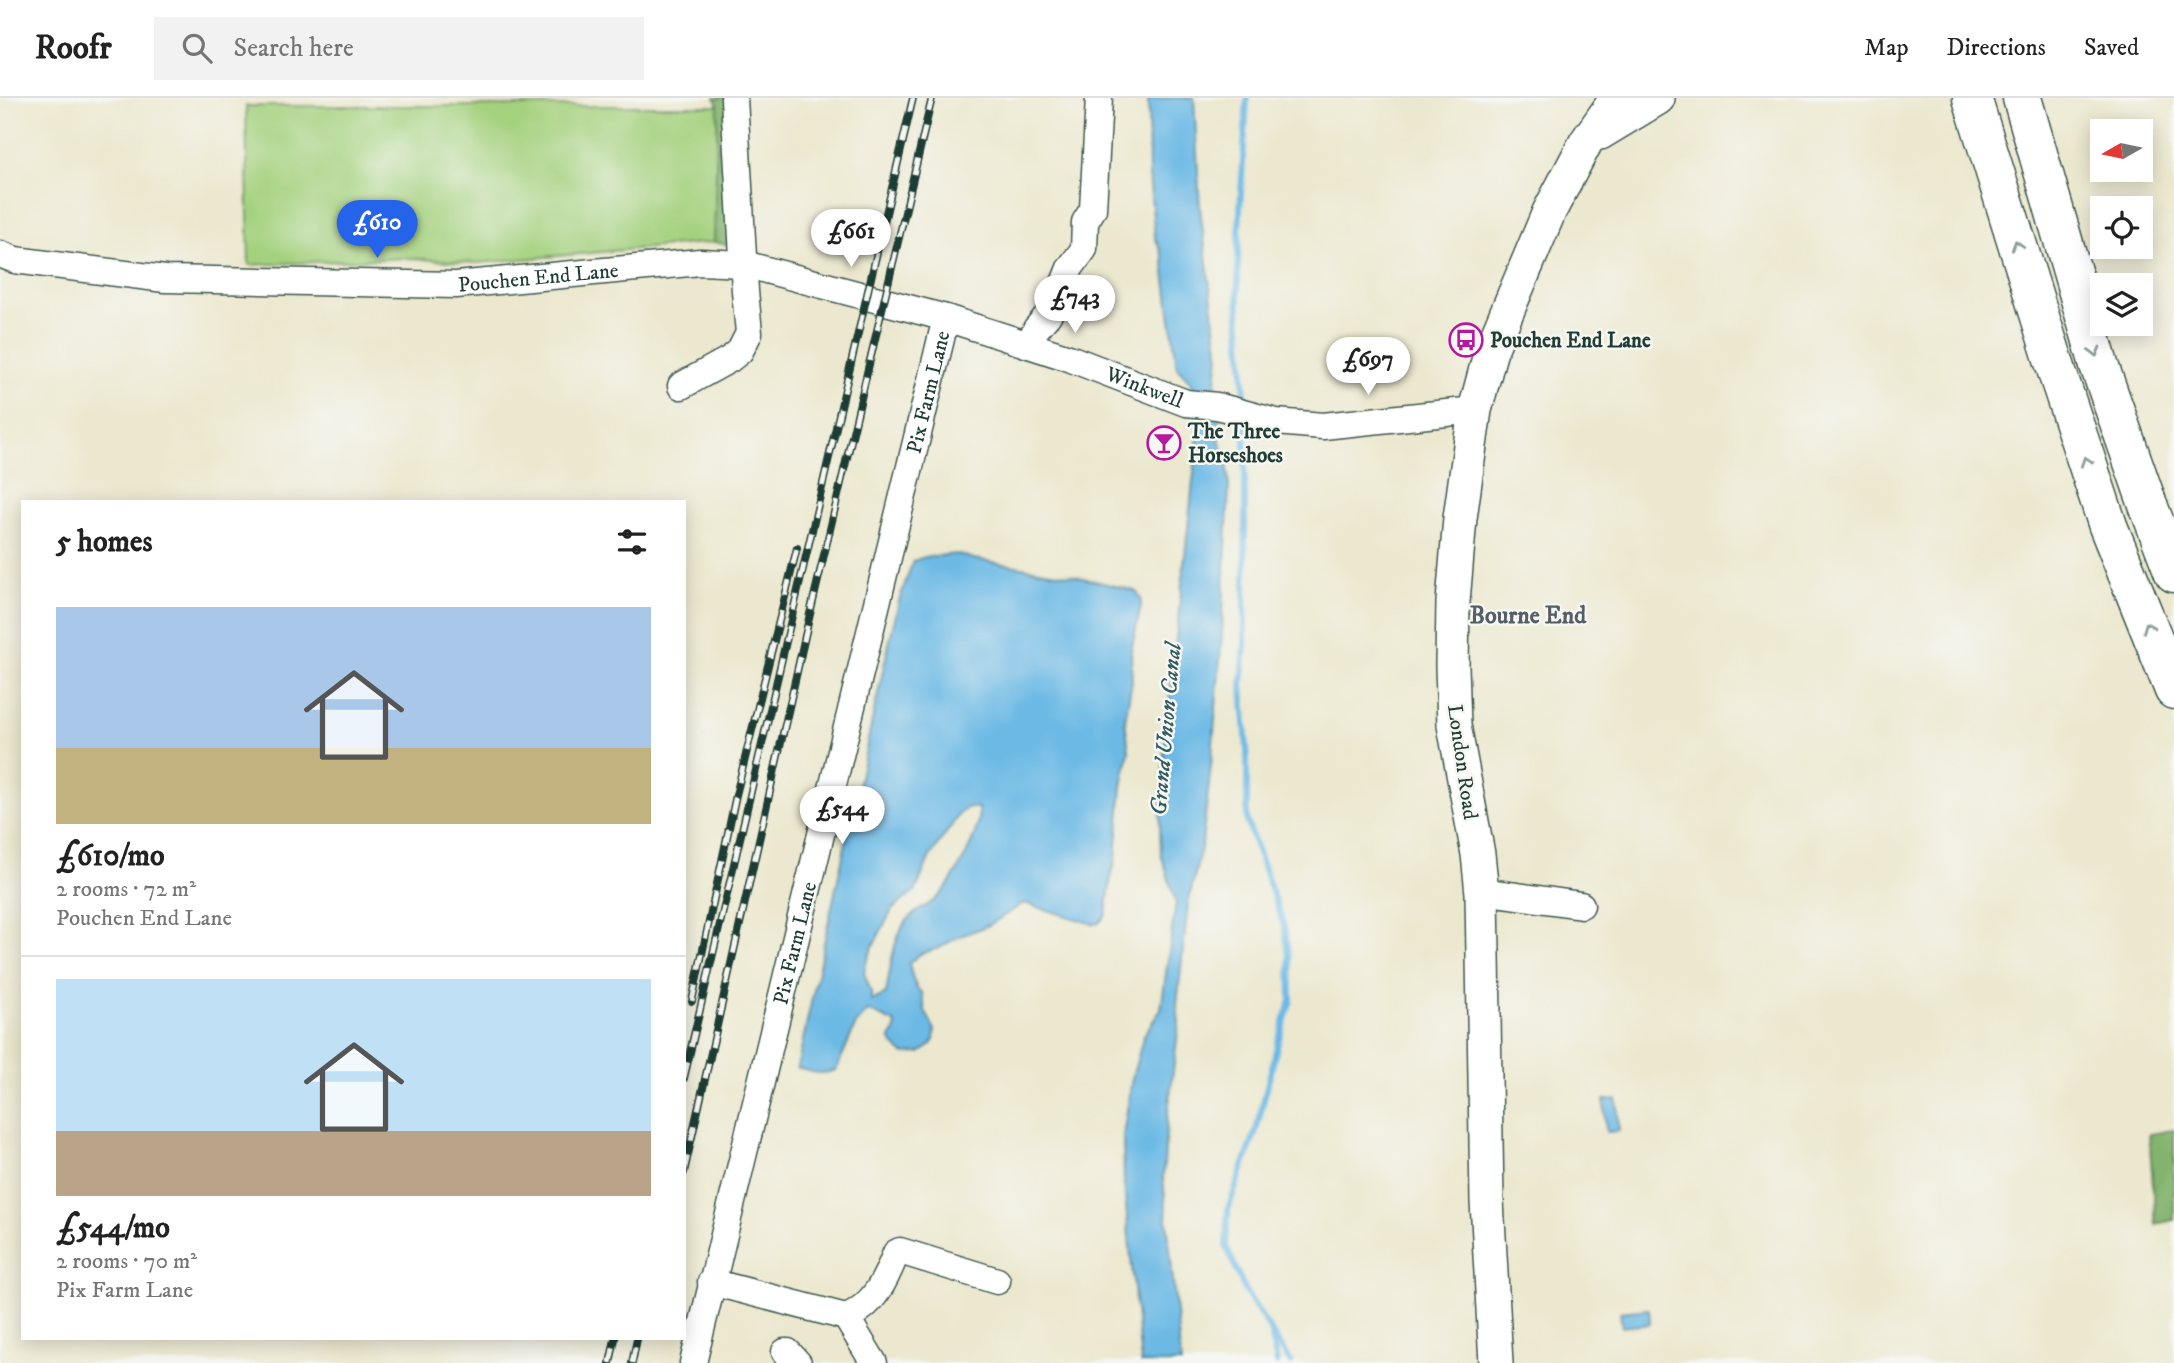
<!DOCTYPE html>
<meta charset="utf-8">
<style>
:root{--surface:#fff;--page:#f2f2f2;--text:#222;--muted:#767676;--line:#e0e0e0;--accent:#2563eb}
body{margin:0;font-family:"IM FELL DW Pica",serif;background:var(--page);color:var(--text);height:100vh;display:flex;flex-direction:column;font-size:26px;white-space:nowrap}
*{box-sizing:border-box;margin:0}
p{font-size:23px;color:var(--muted)}
.icon{flex:none;width:38px;height:38px;fill:none;stroke:currentColor;stroke-width:2;stroke-linecap:round;stroke-linejoin:round}
.map{position:relative;flex:1;overflow:hidden}
.side{position:absolute;left:21px;top:402px;width:665px;height:840px;display:flex;flex-direction:column;background:var(--surface);border-radius:0px;box-shadow:0 4px 18px #0003}
.side>*{flex:none}
.needle{width:46px;rotate:261deg}
.controls{position:absolute;left:2090px;top:21px;display:grid;gap:14px}
.controls a{display:grid;place-items:center;width:63px;height:63px;border-radius:0px;background:var(--surface);box-shadow:0 4px 18px #0003;font-size:35px}
.price{position:absolute;translate:-50% -60px;padding:0 16px;border-radius:24px;background:#fff;color:#222;font-size:23px;line-height:46px;filter:drop-shadow(0 2px 4px #0008)}
.price::after{content:'';position:absolute;left:50%;top:42px;width:21px;height:16px;margin-left:-10px;background:inherit;clip-path:polygon(0 0,100% 0,50% 100%)}
.price.on{background:var(--accent);color:#fff}
ul{padding:0;list-style:none}
li{display:grid;align-content:center;gap:14px;height:371px;padding:0 35px}
li+li{border-top:2px solid var(--line)}
li span{display:grid;place-items:center;height:217px;border-radius:0px;color:#555}
li>.icon{margin-inline-start:auto}
span .icon{width:126px;height:126px;fill:#fffc;stroke-width:1}
li b{font-size:30px}
h2{display:flex;justify-content:space-between;align-items:center;height:84px;padding:0 35px;font-size:30px}
header{display:flex;align-items:center;gap:42px;box-sizing:border-box;height:98px;padding:0 35px;background:var(--surface);border-bottom:2px solid var(--line)}
header strong{font-size:33px}
nav{display:flex;gap:38px;margin-inline-start:auto;font-size:24px}
.search{width:490px;height:63px;background:var(--page);display:flex;align-items:center;gap:18px;box-sizing:border-box;padding:0 24px;border-radius:0px;color:var(--muted);font-size:26px}
.map>svg:first-child{display:block}
.green{fill:#a4d17e;stroke:#628759;stroke-width:2}
.forest{fill:#83b36d;stroke:#517850;stroke-width:2}
.water{fill:#6cb9e5;stroke:#467b8c;stroke-width:2;fill-rule:evenodd}
.lines{fill:none;stroke-linecap:round;stroke-linejoin:round}
.stream{stroke:#6cb9e5;stroke-width:6}
.minor-casing{stroke:#3e574b;stroke-width:29}
.major-casing{stroke:#3e574b;stroke-width:36}
.highway-casing{stroke:#3e574b;stroke-width:41}
.minor{stroke:#fff;stroke-width:26}
.major{stroke:#fff;stroke-width:33}
.highway{stroke:#fff;stroke-width:38}
.rail-casing{stroke:#1f3d34;stroke-width:8}
.rail{stroke:#f6f6f2;stroke-width:5;stroke-dasharray:16;stroke-linecap:butt}
.oneway{stroke:#8f9e9a}
.labels{text-anchor:middle;stroke-width:5;stroke-linejoin:round;paint-order:stroke}
.street-label{font-size:21px;fill:#1f3d34;stroke:#f6f6f2}
.poi-label{font-size:21px;font-weight:bold;fill:#1f3d34;stroke:#f6f6f2;text-anchor:start}
.water-label{font-size:23px;font-style:italic;fill:#325c60;stroke:#f6f6f2}
.quarter-label{font-size:24px;font-weight:bold;fill:#555d65;stroke:#f6f6f2}
</style>
<header>
<strong>Roofr</strong>
<div class="search"><svg class="icon" aria-label="search" viewBox="0 0 24 24"><circle cx="10" cy="10" r="6"/><path d="M15 15l6 6"/></svg>Search here</div>
<nav><a>Map</a><a>Directions</a><a>Saved</a></nav>
</header>
<div class="map">
<svg width="2174" height="1265" viewBox="0 0 2174 1265">
<rect width="100%" height="100%" fill="#f6f6f2"/>
<filter id="ink" filterUnits="userSpaceOnUse"><feTurbulence type="fractalNoise" baseFrequency=".0143" numOctaves="2"/><feDisplacementMap in="SourceGraphic" scale="14" xChannelSelector="R" yChannelSelector="G"/><feConvolveMatrix kernelMatrix="1 2 1 2 8 2 1 2 1" color-interpolation-filters="sRGB"/></filter>
<filter id="wash" filterUnits="userSpaceOnUse"><feTurbulence type="fractalNoise" baseFrequency=".00686" numOctaves="4" result="noise"/><feDisplacementMap in="SourceGraphic" scale="28" xChannelSelector="R" yChannelSelector="G"/><feGaussianBlur stdDeviation="1.57" result="paint"/><feColorMatrix in="noise" values="0 0 0 0 0 0 0 0 0 0 0 0 0 0 0 0 0 1.4 0 .05"/><feComposite in="paint" operator="in"/></filter>
<g filter="url(#wash)">
<rect width="100%" height="100%" fill="#ece8cf"/>
<path class="green" d="M246,8h472l-4,136 -237,21 -71,-5 -157,7z"/>
<path class="forest" d="M715,0h14l2,148 -17,-4 4,-136z
M2174,1032v90l-18,4 -7,-90z"/>
<path class="water" d="M1148,0h46l6,110 19,149 -3,23 4,63 7,15 2,27 -7,149 -10,123 -10,86 -14,61 -11,101 2,18 -12,98 -4,57 18,185h-40l-17,-179 -1,-48 9,-58 12,-43 17,-26 15,-107 -15,-48 -1,-25 4,-79 34,-315 -2,-42 -5,-11 -14,-15 -14,-111 -8,-18 -6,-63z
M958,456l16,5 101,17 61,15 5,8v7l-10,45 1,30 -7,39 4,31 -7,35 -6,72 -5,20 -5,37 -7,8 -6,1 -69,-21 -35,22 -31,12 -17,10 -21,7 -11,9 3,13 5,13 5,4 3,18 10,19 -1,10 -4,6 -10,7 -16,1 -11,-10 -3,-6 6,-9 -1,-6 -27,-12 -12,13 -20,46c-14,6 -24,2 -39,-2l90,-416 12,-51 14,-40 12,-4zM968,709l10,1c5,21 -25,77 -42,91 -12,9 -25,14 -33,27 -11,20 -13,46 -17,68l-15,7v-10l-7,-18 2,-10 8,-19 18,-34 24,-20 13,-32 31,-45z
M1617,1001l2,32 -13,1 -2,-32z
M1649,1211l1,15 -28,3 -2,-15z"/>
<g class="lines">
<path class="stream" d="M1245,310c0,-41 -7,-82 -7,-123 -1,-63 6,-124 9,-187
M1245,324v222l-3,41 5,64v72l37,105 6,35 1,39 -13,42 -22,89 -28,78 -2,37 20,46 45,71
M1272,1239l5,26"/>
</g>
</g>
<g filter="url(#ink)">
<g class="lines">
<defs>
<g id="minor">
<path id="s1" d="M0,156l15,6 150,19 291,6 244,-23 44,2 202,54 123,40 117,45 31,3 59,16 47,4 152,-16"/>
<path d="M1029,247l7,-16 12,-14 10,-17 12,-30 14,-19 1,-27 8,-13 6,-111"/>
<path d="M681,288l49,-27 10,-8 9,-18 -4,-42 -11,-193"/>
<path d="M1482,795h14l85,12"/>
<path d="M711,1184l135,35c28,-11 40,-38 50,-64l4,-2 97,30"/>
<path d="M846,1219l28,46"/>
<path d="M785,1254h3l10,11"/>
<path id="s2" d="M693,1265l253,-1045"/>
</g>
<path id="major" d="M1600,35l58,-35
M1496,1265l-9,-162 -5,-308 -4,-39 -24,-129 -2,-59 1,-64 7,-84 15,-108 16,-60 58,-138 37,-70 31,-44"/>
<path id="highway" d="M1972,0l87,280 49,148 66,164
M2022,0l77,267 49,140 26,68"/>
</defs>
<use href="#minor" class="minor-casing"/>
<use href="#major" class="major-casing"/>
<use href="#highway" class="highway-casing"/>
<use href="#minor" class="minor"/>
<use href="#major" class="major"/>
<use href="#highway" class="highway"/>
<defs>
<path id="rail" d="M692,903l44,-206 61,-247
M684,980l229,-980
M684,1074l126,-558 122,-516
M610,1265l5,-24
M632,1265l5,-24"/>
</defs>
<use href="#rail" class="rail-casing"/>
<use href="#rail" class="rail"/>
</g>
<defs><path id="oneway-chevron" d="M-2-3.5L2.5 0L-2 3.5" fill="none" stroke-width="1.6" stroke-linecap="round" stroke-linejoin="round" transform="scale(1.75)"/></defs>
<g class="oneway">
<use href="#oneway-chevron" transform="translate(2017 147) rotate(-107)"/>
<use href="#oneway-chevron" transform="translate(2095 254) rotate(74)"/>
<use href="#oneway-chevron" transform="translate(2086 363) rotate(-109)"/>
<use href="#oneway-chevron" transform="translate(2148 529) rotate(-111)"/>
</g>
</g>
<defs>
<symbol id="bus-ring" viewBox="-11 -11 22 22"><circle r="9.5" fill="#f6f6f2" stroke="#b5179e" stroke-width="1.5"/><path d="M-5-6H5V4H4V6H2V4H-2V6H-4V4H-5ZM-3.5-4V0h7V-4ZM-3.5 1.2v1.5H-2V1.2ZM2 1.2v1.5H3.5V1.2Z" fill="#b5179e"/></symbol>
<symbol id="bar-ring" viewBox="-11 -11 22 22"><circle r="9.5" fill="#f6f6f2" stroke="#b5179e" stroke-width="1.5"/><path d="M-6-5H6L.8 .8V4.5H3.5V6h-7V4.5H-.8V.8Z" fill="#b5179e"/></symbol>
</defs>
<g fill-rule="evenodd">
<use href="#bus-ring" x="1447" y="223" width="38" height="38"/>
<use href="#bar-ring" x="1145" y="326" width="38" height="38"/>
</g>
<g class="labels">
<g class="street-label">
<text dy="7" stroke="none"><textPath href="#s1" startOffset="541">Pouchen End Lane</textPath></text>
<text dy="7" stroke="none"><textPath href="#s1" startOffset="1167">Winkwell</textPath></text>
<text dy="7" stroke="none"><textPath href="#s2" startOffset="999">Pix Farm Lane</textPath></text>
<text transform="translate(1463 664) rotate(82)" y="7">London Road</text>
<text dy="7" stroke="none"><textPath href="#s2" startOffset="432">Pix Farm Lane</textPath></text>
</g>
<g class="poi-label">
<text x="1490" y="249">Pouchen End Lane</text>
<text x="1188" y="340">The Three<tspan x="1188" dy="24">Horseshoes</tspan></text>
</g>
<g class="water-label">
<text transform="translate(1165 631) rotate(-85)" y="8">Grand Union Canal</text>
</g>
<g class="quarter-label">
<text x="1528" y="525">Bourne End</text>
</g>
</g>
</svg>
<div class="controls">
<a><svg class="needle" viewBox="-14 -14 28 28"><path d="M0-13l5 13h-10z" fill="#e53935"/><path d="M0 13l5-13h-10z" fill="#767676"/></svg></a>
<a><svg class="icon" aria-label="locate" viewBox="0 0 24 24"><circle cx="12" cy="12" r="6"/><path d="M12 2v4M12 18v4M2 12h4M18 12h4"/></svg></a>
<a><svg class="icon" aria-label="layers" viewBox="0 0 24 24"><path d="M12 4l9 5-9 5-9-5zM3 14l9 5 9-5"/></svg></a>
</div>
<b class="price on" style="left:377px;top:162px">£610</b>
<b class="price" style="left:851px;top:171px">£661</b>
<b class="price" style="left:1075px;top:237px">£743</b>
<b class="price" style="left:1368px;top:299px">£697</b>
<b class="price" style="left:842px;top:748px">£544</b>
<section class="side">
<h2>5 homes<svg class="icon" aria-label="filters" viewBox="0 0 24 24"><path d="M4 7h16M4 17h16"/><circle cx="9" cy="7" r="2"/><circle cx="15" cy="17" r="2"/></svg></h2>
<ul>
<li><span style="background:linear-gradient(#a9c7e8 65%,#c2b280 0)"><svg class="icon" aria-label="home" viewBox="0 0 24 24"><path d="M3 11l9-7 9 7M6 9v11h12V9"/></svg></span><div><b>£610/mo</b><p>2 rooms · 72 m²</p><p>Pouchen End Lane</p></div></li>
<li><span style="background:linear-gradient(#bfe0f5 70%,#b9a48a 0)"><svg class="icon" aria-label="home" viewBox="0 0 24 24"><path d="M3 11l9-7 9 7M6 9v11h12V9"/></svg></span><div><b>£544/mo</b><p>2 rooms · 70 m²</p><p>Pix Farm Lane</p></div></li>
</ul>
</section>
</div>
